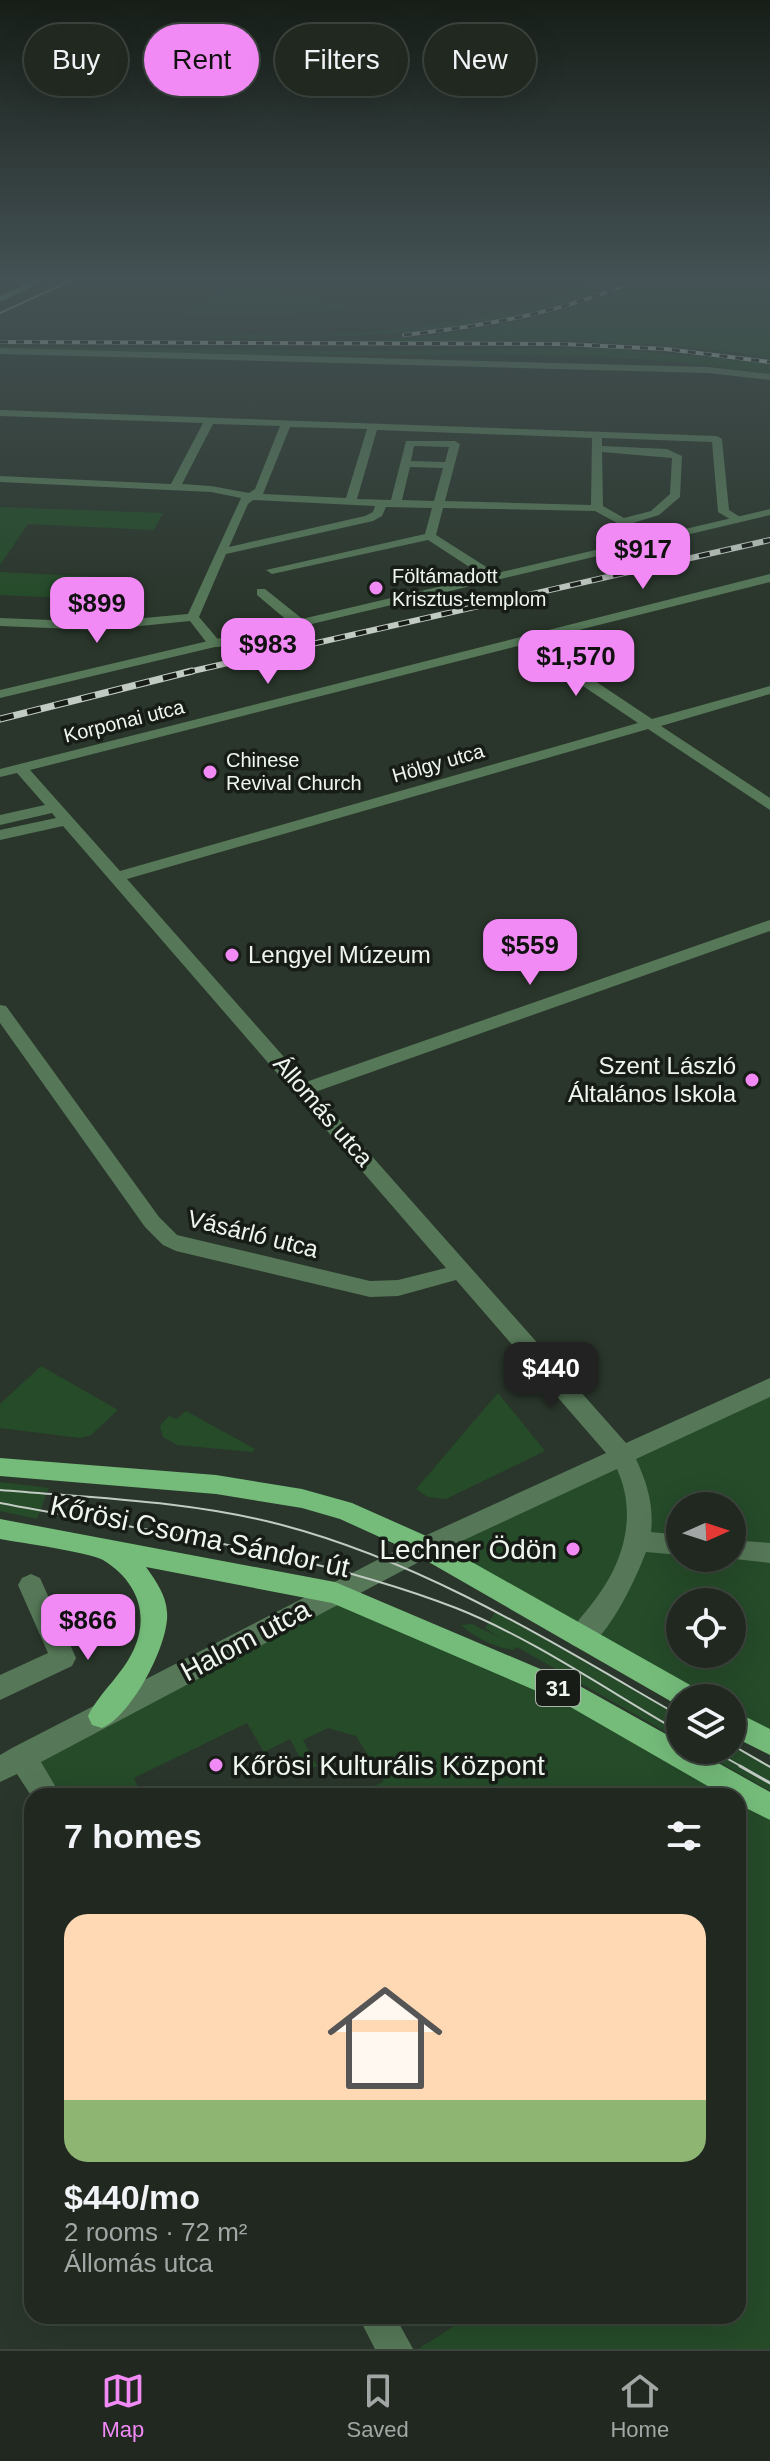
<!DOCTYPE html>
<meta charset="utf-8">
<style>
:root{--surface:#202820;--page:#2d342d;--text:#f1f3f6;--muted:#a2a6a5;--line:#3d443e;--accent:#f18af4}
body{margin:0;font-family:Arial,sans-serif;background:var(--page);color:var(--text);height:100vh;display:flex;flex-direction:column;font-size:30px;white-space:nowrap}
*{box-sizing:border-box;margin:0}
p{font-size:26px;color:var(--muted)}
.icon{flex:none;width:44px;height:44px;fill:none;stroke:currentColor;stroke-width:2;stroke-linecap:round;stroke-linejoin:round}
.map{position:relative;flex:1;overflow:hidden}
.details{position:absolute;left:24px;top:1788px;width:722px;height:536px;display:flex;flex-direction:column;background:var(--surface);border-radius:24px;box-shadow:0 8px 32px #0002,0 0 0 2px var(--line)}
.details>*{flex:none}
.guide{position:absolute;left:24px;top:24px;width:722px;height:72px;display:flex;gap:16px}
.needle{width:52px;rotate:87deg}
.fabs{position:absolute;left:666px;top:1492px;display:grid;gap:16px}
.fabs a{display:grid;place-items:center;width:80px;height:80px;border-radius:50%;background:var(--surface);box-shadow:0 8px 32px #0002,0 0 0 2px var(--line);font-size:40px}
.price{position:absolute;translate:-50% -68px;padding:0 18px;border-radius:16px;background:var(--accent);color:#111;font-size:26px;line-height:52px;filter:drop-shadow(0 2px 4px #0008)}
.price::after{content:'';position:absolute;left:50%;top:48px;width:24px;height:18px;margin-left:-12px;background:inherit;clip-path:polygon(0 0,100% 0,50% 100%)}
.price.active{background:#222;color:#fff}
ul{padding:0;list-style:none}
li{display:grid;align-content:center;gap:16px;height:424px;padding:0 40px}
li+li{border-top:2px solid var(--line)}
li span{display:grid;place-items:center;height:248px;border-radius:24px;color:#555}
li>.icon{margin-inline-start:auto}
span .icon{width:144px;height:144px;fill:#fffc;stroke-width:1}
li b{font-size:34px}
h2{display:flex;justify-content:space-between;align-items:center;height:96px;padding:0 40px;font-size:34px}
.tag{padding:0 28px;border-radius:36px;background:var(--surface);box-shadow:0 8px 32px #0002,0 0 0 2px var(--line);font-size:28px;line-height:72px}
.tag.active{background:var(--accent);color:#111}
.dock{display:flex;justify-content:space-around;align-items:center;height:112px;border-top:2px solid var(--line);background:var(--surface);font-size:22px;color:var(--muted)}
.dock a{display:grid;justify-items:center;gap:4px}
.dock .active{color:var(--accent)}
.map>svg:first-child{display:block}
.green{fill:#254b29;fill-rule:evenodd}
.lines{fill:none;stroke-linecap:round;stroke-linejoin:round}
.minor{fill:#567858;fill-rule:evenodd}
.tertiary{fill:#567858;fill-rule:evenodd}
.primary{fill:#75bc7a;fill-rule:evenodd}
.tram-far1{stroke:#c2cbc3;stroke-width:2}
.tram{stroke:#c2cbc3;stroke-width:3}
.rail-far2-casing{stroke:#c2cbc3;stroke-width:4}
.rail-far1-casing{stroke:#c2cbc3;stroke-width:6}
.rail-casing{stroke:#c2cbc3;stroke-width:7}
.rail-far2{stroke:#171c17;stroke-width:3;stroke-dasharray:8;stroke-linecap:butt}
.rail-far1{stroke:#171c17;stroke-width:4;stroke-dasharray:11;stroke-linecap:butt}
.rail{stroke:#171c17;stroke-width:5;stroke-dasharray:14;stroke-linecap:butt}
.poi-dot{fill:#f18af4;stroke:#171c17;stroke-width:3}
.labels{text-anchor:middle;stroke-width:7;stroke-linejoin:round;paint-order:stroke}
.far-poi-label{font-size:20px;fill:#eff6ef;stroke:#171c17;text-anchor:start}
.far-street-label{font-size:20px;fill:#eff6ef;stroke:#171c17}
.shield{fill:#171c17;stroke:#aeb5ae;stroke-width:2}
.shield-label{font-size:22px;font-weight:bold;fill:#eff6ef}
.poi-label{font-size:24px;fill:#eff6ef;stroke:#171c17;text-anchor:start}
.street-label{font-size:24px;fill:#eff6ef;stroke:#171c17}
.near-street-label{font-size:28px;fill:#eff6ef;stroke:#171c17}
.near-poi-label{font-size:28px;fill:#eff6ef;stroke:#171c17;text-anchor:end}
</style>
<div class="map">
<svg width="770" height="2349" viewBox="0 0 770 2349">
<rect width="100%" height="100%" fill="#2a362b"/>
<path class="green" d="M600,280h20c-127,59 -278,58 -416,58 34,-7 80,-2 116,-3 93,-5 194,-17 280,-55z
M649,280h121v78c-163,-27 -329,-14 -493,-14 126,-2 256,-12 372,-64z
M222,288l93,7 14,9 31,3 -75,7 -98,1z
M0,346l350,5 256,-3 150,14 14,2v10c-141,-24 -281,-19 -424,-19 -115,0 -231,-4 -346,-7z
M0,507l163,6 -9,17 -126,-6 -28,41z
M0,572l138,7 -11,22 -127,-6z
M41,1366l77,44 -27,25 -11,3 -80,-10v-24z
M770,1387v356l-38,-21v-24h-43l-262,-152zM680,1506h52v52h-52zM680,1602h52v52h-52z
M498,1393l47,58 -99,48 -18,-2 -12,-8z
M186,1411l69,38 -3,3 -75,-7 -14,-8 -3,-11 9,-10 8,3z
M0,1482l49,6 -12,31 -37,-8z
M335,1593l53,21 382,193v542h-352l52,-33h268v-520h-339l-5,-7 -13,7h-15l-2,-4 20,-11 -28,-45 -28,-8 -25,12 14,26 -10,5 -17,-32 -26,13 -17,-29 -113,55 8,18h-95l-25,-39z
M496,1611l184,104v25l-163,-93 -4,3c-19,-3 -38,-12 -52,-25l11,-1 28,14 -15,-10z
M732,1744l38,21v26l-72,-41h34z"/>
<g class="lines">
<path class="minor" d="M0,348l708,19 62,7v6l-62,-7 -708,-19z
M0,410l717,26 5,3 7,71 16,10 -10,2 -17,-10 -6,-70 -110,-4v8l65,3 15,7 -2,41 -21,18 -26,8 27,15v4h-8l-57,-31 -152,-3 -7,27 63,40v6h-8l-63,-41 -156,34 -6,-4 159,-36 7,-26 -46,-1 -4,9 -9,5 -147,33 -27,63 23,27 -2,3h-10l-20,-26 -90,9 -100,-4v-8l100,4 88,-8 53,-116 -30,-6 -211,-10v-6l171,8 32,-61 -203,-7zM213,424l67,2 -25,63 -6,4 -38,-7 -29,-2zM290,427l77,2 -21,69 -83,-4zM377,430l215,8 -1,67 -146,-4 15,-57 -5,-3h-49l-15,59 -34,-1zM414,446l35,1 -4,15 -34,-1zM602,452l70,6 -2,36 -19,17 -27,7 -21,-12zM410,467l33,1 -9,33 -32,-1zM253,500l122,6 -2,6 -8,4 -136,31 19,-43z
M770,574v8l-235,59 117,78 118,-33v8l-109,32 109,72v12l-122,-81 -521,150 179,203 464,-162v11l-455,161 311,351 144,-65v19l-134,62c11,24 18,46 15,73l29,3v20l-34,-3c-9,24 -34,78 -56,93 -6,4 -12,2 -18,0l-4,-8c7,-15 20,-27 29,-40 28,-38 40,-84 20,-128l-181,84 -395,209 20,34 -29,1 -15,-23 -17,8v-27l12,-7 406,-209 188,-86 -150,-173 -58,16 -28,1 -194,-46 -13,-6 -18,-18 -145,-204v-18l6,1 153,211 18,18 193,46 28,-1 48,-12 -383,-442 -63,14v-10l56,-12 -4,-5 -52,12v-10l45,-10 -28,-32 -17,4v-8zM522,645l116,78 -518,148 -90,-101z
M257,589h8l40,32v6h-10l-38,-32z
M732,1540l38,3v20l-44,-5h6z
M31,1574l9,4 36,80 -4,8 -72,34v-25l48,-22 -30,-68 4,-7z
M358,2316h37l18,33h-38z"/>
<path class="tertiary" d="M770,509v6l-770,183v-8z"/>
<path class="primary" d="M36,280h10l-46,22v-6z
M0,1458l216,17 86,14 50,14 72,32 275,155 3,8h-22l-1,8 -273,-157 -66,-30 -38,-11 -86,-14 -216,-18z
M0,1519l335,63 243,103 102,57v8h15l75,42v28l-32,-16v-8h-13l-165,-95 -228,-98 -186,-36c10,14 20,28 21,45 3,31 -36,105 -65,116l-10,-3 -4,-9c12,-24 35,-42 46,-67 16,-36 2,-69 -31,-89 -14,-8 -82,-17 -103,-21z
M732,1710l38,19v26l-38,-19z"/>
<path class="tram-far1" d="M0,313l72,-33
M0,1490c94,8 191,11 282,35 144,38 271,118 398,191
M0,1503c152,29 311,49 456,105 74,29 154,84 224,124
M732,1745l38,22
M712,1750l32,18"/>
<path class="tram" d="M740,1766l30,17"/>
<defs>
<path id="rail-far2" d="M404,335c80,-9 158,-22 232,-55
M0,342l562,2 104,5 104,13"/>
<path id="rail-far1" d="M184,673l586,-133"/>
<path id="rail" d="M0,719l192,-48"/>
</defs>
<use href="#rail-far2" class="rail-far2-casing"/>
<use href="#rail-far1" class="rail-far1-casing"/>
<use href="#rail" class="rail-casing"/>
<use href="#rail-far2" class="rail-far2"/>
<use href="#rail-far1" class="rail-far1"/>
<use href="#rail" class="rail"/>
</g>
<linearGradient id="sky" x2="0" y2="1"><stop stop-color="#171e18"/><stop offset="0.46" stop-color="#445255"/><stop offset="1" stop-color="#445255" stop-opacity="0"/></linearGradient>
<rect width="770" height="608" fill="url(#sky)"/>
<g class="poi-dot">
<circle cx="376" cy="588" r="8"/>
<circle cx="210" cy="772" r="8"/>
<circle cx="232" cy="955" r="8"/>
<circle cx="752" cy="1080" r="8"/>
<circle cx="573" cy="1549" r="8"/>
<circle cx="216" cy="1765" r="8"/>
</g>
<g class="labels">
<g class="far-poi-label">
<text x="392" y="583">Föltámadott<tspan x="392" dy="23">Krisztus-templom</tspan></text>
<text x="226" y="767">Chinese<tspan x="226" dy="23">Revival Church</tspan></text>
</g>
<g class="far-street-label">
<text transform="translate(124 721) rotate(-14)" y="7">Korponai utca</text>
<text transform="translate(438 763) rotate(-16)" y="7">Hölgy utca</text>
</g>
<rect class="shield" x="536" y="1670" width="44" height="36" rx="6"/>
<g class="shield-label">
<text x="558" y="1696">31</text>
</g>
<g class="poi-label">
<text x="248" y="963">Lengyel Múzeum</text>
<text x="736" y="1074" text-anchor="end">Szent László<tspan x="736" dy="28">Általános Iskola</tspan></text>
</g>
<g class="street-label">
<text transform="translate(323 1111) rotate(49)" y="8">Állomás utca</text>
<text transform="translate(253 1234) rotate(14)" y="8">Vásárló utca</text>
</g>
<g class="near-street-label">
<text transform="translate(200 1536) rotate(12)" y="10">Kőrösi Csoma Sándor út</text>
<text transform="translate(245 1640) rotate(-28)" y="10">Halom utca</text>
</g>
<g class="near-poi-label">
<text x="557" y="1559">Lechner Ödön</text>
<text x="232" y="1775" text-anchor="start">Kőrösi Kulturális Központ</text>
</g>
</g>
</svg>
<div class="fabs">
<a><svg class="needle" viewBox="-14 -14 28 28"><path d="M0-13l5 13h-10z" fill="#e53935"/><path d="M0 13l5-13h-10z" fill="#a2a6a5"/></svg></a>
<a><svg class="icon" aria-label="locate" viewBox="0 0 24 24"><circle cx="12" cy="12" r="6"/><path d="M12 2v4M12 18v4M2 12h4M18 12h4"/></svg></a>
<a><svg class="icon" aria-label="layers" viewBox="0 0 24 24"><path d="M12 4l9 5-9 5-9-5zM3 14l9 5 9-5"/></svg></a>
</div>
<b class="price" style="left:643px;top:591px">$917</b>
<b class="price" style="left:97px;top:645px">$899</b>
<b class="price" style="left:268px;top:686px">$983</b>
<b class="price" style="left:576px;top:698px">$1,570</b>
<b class="price" style="left:530px;top:987px">$559</b>
<b class="price active" style="left:551px;top:1410px">$440</b>
<b class="price" style="left:88px;top:1662px">$866</b>
<div class="guide">
<a class="tag">Buy</a>
<a class="tag active">Rent</a>
<a class="tag">Filters</a>
<a class="tag">New</a>
</div>
<section class="details">
<h2>7 homes<svg class="icon" aria-label="filters" viewBox="0 0 24 24"><path d="M4 7h16M4 17h16"/><circle cx="9" cy="7" r="2"/><circle cx="15" cy="17" r="2"/></svg></h2>
<ul>
<li><span style="background:linear-gradient(#ffd9b3 75%,#8fb573 0)"><svg class="icon" aria-label="home" viewBox="0 0 24 24"><path d="M3 11l9-7 9 7M6 9v11h12V9"/></svg></span><div><b>$440/mo</b><p>2 rooms · 72 m²</p><p>Állomás utca</p></div></li>
</ul>
</section>
</div>
<nav class="dock">
<a class="active"><svg class="icon" aria-label="map" viewBox="0 0 24 24"><path d="M3 6l6-2 6 2 6-2v14l-6 2-6-2-6 2zM9 4v14M15 6v14"/></svg>Map</a>
<a><svg class="icon" aria-label="saved" viewBox="0 0 24 24"><path d="M7 4h10v16l-5-4-5 4z"/></svg>Saved</a>
<a><svg class="icon" aria-label="home" viewBox="0 0 24 24"><path d="M3 11l9-7 9 7M6 9v11h12V9"/></svg>Home</a>
</nav>
